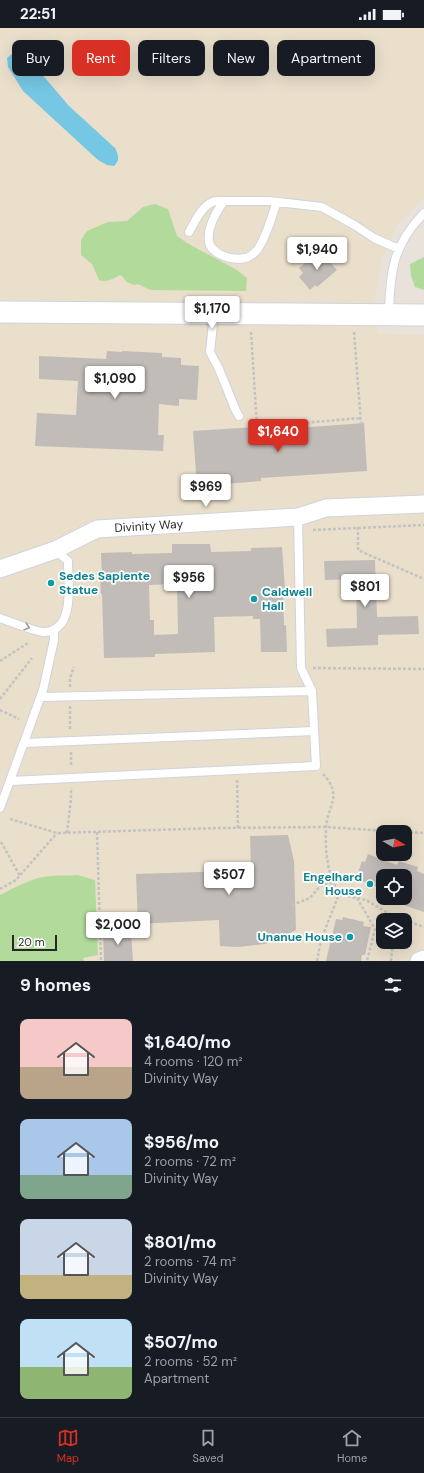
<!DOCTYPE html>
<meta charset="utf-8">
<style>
:root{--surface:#171b24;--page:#20242c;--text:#f1f3f6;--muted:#9ea1a6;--line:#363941;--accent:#d93025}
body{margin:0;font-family:"DM Sans",sans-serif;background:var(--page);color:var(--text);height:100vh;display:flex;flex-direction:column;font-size:15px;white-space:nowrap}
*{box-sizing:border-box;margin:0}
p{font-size:13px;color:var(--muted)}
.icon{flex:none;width:22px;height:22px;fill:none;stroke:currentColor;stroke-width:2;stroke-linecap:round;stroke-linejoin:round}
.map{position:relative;height:933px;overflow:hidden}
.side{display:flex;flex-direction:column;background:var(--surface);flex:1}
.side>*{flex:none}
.hud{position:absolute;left:12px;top:12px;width:400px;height:36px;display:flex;gap:8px}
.needle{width:26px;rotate:99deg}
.controls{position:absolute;left:376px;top:797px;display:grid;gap:8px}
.controls a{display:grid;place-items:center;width:36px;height:36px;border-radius:8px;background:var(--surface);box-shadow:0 4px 16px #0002;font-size:20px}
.scale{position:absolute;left:12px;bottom:10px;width:45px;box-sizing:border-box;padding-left:4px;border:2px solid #282828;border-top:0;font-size:11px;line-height:14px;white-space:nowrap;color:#282828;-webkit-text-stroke:3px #fff;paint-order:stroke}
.price{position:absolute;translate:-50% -34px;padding:0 9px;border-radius:4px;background:#fff;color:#222;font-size:13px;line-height:26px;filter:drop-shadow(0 1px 2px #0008)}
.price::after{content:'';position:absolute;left:50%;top:24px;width:12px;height:9px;margin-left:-6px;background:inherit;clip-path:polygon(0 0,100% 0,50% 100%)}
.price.on{background:var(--accent);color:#fff}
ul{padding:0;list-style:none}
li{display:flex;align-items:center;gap:12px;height:100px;padding:0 20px}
li span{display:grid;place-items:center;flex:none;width:112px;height:80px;border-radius:8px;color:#555}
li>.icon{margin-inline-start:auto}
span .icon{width:48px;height:48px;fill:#fffc;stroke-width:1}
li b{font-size:17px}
h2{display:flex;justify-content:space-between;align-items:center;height:48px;padding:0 20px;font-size:17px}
.tag{padding:0 14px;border-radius:8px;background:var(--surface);box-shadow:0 4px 16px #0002;font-size:14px;line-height:36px}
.tag.on{background:var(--accent);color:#fff}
.status{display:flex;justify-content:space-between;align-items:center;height:28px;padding:0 20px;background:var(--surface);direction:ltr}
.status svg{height:11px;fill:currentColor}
.tabs{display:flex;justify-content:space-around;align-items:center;height:56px;border-top:1px solid var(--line);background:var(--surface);font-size:11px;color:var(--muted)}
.tabs a{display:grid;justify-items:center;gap:2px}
.tabs .on{color:var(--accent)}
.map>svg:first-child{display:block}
.education{fill:#e9dfcb;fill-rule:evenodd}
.green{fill:#b2db9b}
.water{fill:#76c7e3}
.building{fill:#c1bcb7;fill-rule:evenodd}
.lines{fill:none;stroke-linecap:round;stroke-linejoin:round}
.service-casing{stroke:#d0d3df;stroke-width:10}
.minor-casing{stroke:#d0d3df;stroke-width:19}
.tertiary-casing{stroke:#d0d3df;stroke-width:23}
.path{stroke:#c3c3c3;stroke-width:2.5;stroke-dasharray:3 2;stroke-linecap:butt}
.service{stroke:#fff;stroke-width:8}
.minor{stroke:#fff;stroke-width:17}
.tertiary{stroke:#fff;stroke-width:21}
.oneway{stroke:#9e9e9e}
.culture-dot{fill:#0f9aa8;stroke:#fff;stroke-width:1.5}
.labels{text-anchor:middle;stroke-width:3.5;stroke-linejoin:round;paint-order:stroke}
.street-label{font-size:12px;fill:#282828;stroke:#fff}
.culture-label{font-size:12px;font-weight:bold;fill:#0d838f;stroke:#fff;text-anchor:start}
</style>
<div class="status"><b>22:51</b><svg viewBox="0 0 49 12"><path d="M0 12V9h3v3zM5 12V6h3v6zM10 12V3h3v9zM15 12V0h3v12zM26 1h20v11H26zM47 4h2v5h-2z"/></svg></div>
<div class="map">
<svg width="424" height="933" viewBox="0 0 424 933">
<rect width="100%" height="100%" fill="#e9e2da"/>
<path class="education" d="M0,0h424v169l-27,28 -15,33 -7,42 3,34 46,1v626h-424zM383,804h22v22h-22zM383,848h22v22h-22zM383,892h22v22h-22z"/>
<path class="green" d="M155,176l13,5 9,27 10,7 50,27 10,8 -1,13 -96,-1 -12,-6 -4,1 -7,-3 -5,-6 -2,-1c-7,4 -14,8 -21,5l-7,-16 -11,-9v-15l6,-9 21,-9 19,-1 16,-14z
M424,229v33l-9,-3 -4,-11 -1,-12z
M77,847l18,5 3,75 -15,3 1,3h-84v-66c16,-8 33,-18 51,-19 9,-1 17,0 26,-1z"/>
<path class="water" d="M13,25h8l7,5 41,48 46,42c4,8 5,12 -1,18l-7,-1 -9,-5 -75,-69 -15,-24 -1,-9z"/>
<path class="building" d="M320,223l17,19 -20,17 -2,-2 -5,5 -11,-13 4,-4 -4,-5z
M107,323l15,1v-1l40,2v4l19,1v7l18,1 -2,34 -18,-1v7l-20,-2 -1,31h6l-1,16 -128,-5 2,-33 39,2 2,-34 -39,-2v-23l67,3z
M364,395l3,48 -106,7v3l-64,5 -4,-55 64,-4v4z
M172,516h38l1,8 40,-1v-3l31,-1 3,41 -2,1 1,36h2l1,27h-26l-1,-33h-7v-3l-39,1 1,35 -60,2v3l-51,1 -2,-64h-1l-1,-16h2l-1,-25 31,-1v2l40,-1zM177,556l1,50 -24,1v-15h-4l-1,-35z
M375,532l2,57 41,-1 1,18 -41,1v10l-51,2 -1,-18 31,-1 -1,-49 -31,1 -1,-19z
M288,807l6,26 2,69 -15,8 -16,6 -27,3 -18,-1 -1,-26 -81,4 -2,-50 94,-3v-4h21l-1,-31z
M368,826l29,11 2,-4 19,6 -1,4 7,3v38l-35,-12v-2h21l-5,-2v-20h-22v13l-27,-10 6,-18 3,1z
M343,889l21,5 -1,4 8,1 -6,28h-3l-1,6h-35l10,-42 6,1z
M131,903l2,30h-29l-1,-29z"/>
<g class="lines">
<defs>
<path id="service" d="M223,174c-7,11 -16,25 -14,40 3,13 24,19 36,16 3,0 10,-5 12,-8 9,-11 15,-35 20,-48
M189,204c7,-12 12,-26 26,-31h54l53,6 34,19 18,12 25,11
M214,286l-4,38 9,17 17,42 3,5
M389,286c1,-43 4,-69 35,-101
M0,590c8,3 37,14 44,14 32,-1 24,-50 24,-71l-13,-11
M41,669l271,-6
M24,715l290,-12
M10,753l306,-15 -4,-75 -11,-23 -3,-151
M0,780l43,-118 11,-50v-10"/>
<g id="minor">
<path id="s1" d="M0,541l55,-19 42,-21 201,-12 28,-9 98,-4"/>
<path d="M419,933l5,-2"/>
</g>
<path id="tertiary" d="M0,284l424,3"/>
</defs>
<use href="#service" class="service-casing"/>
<use href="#minor" class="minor-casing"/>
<use href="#tertiary" class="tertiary-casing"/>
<path class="path" d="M251,304l6,95 104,-9
M354,304l7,91
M358,499v23l66,29
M313,502l111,-5
M0,633l28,-18
M313,640l111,1
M70,659v-9l4,-11
M0,671l32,-41
M70,678v25
M0,682l19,9
M71,724v15
M323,746c21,23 4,31 3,54 -1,23 1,46 13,66l27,6 27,16 12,4
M237,752l1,48
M10,791l47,14 162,-5 107,-1 76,5
M97,804l4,129
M405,804l19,1
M67,805l4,-34v-11
M1,814l19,34
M0,861l16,-9 41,-47
M357,870l18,31 -8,32
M292,877l18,-7 11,-13 12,-2
M393,888v4
M405,892l19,7
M317,933l4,-21 18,-46
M391,933l2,-19"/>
<use href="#service" class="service"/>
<use href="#minor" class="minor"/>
<use href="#tertiary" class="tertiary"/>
</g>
<defs><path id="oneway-chevron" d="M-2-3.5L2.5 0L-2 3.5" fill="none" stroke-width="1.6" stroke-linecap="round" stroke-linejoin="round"/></defs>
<use class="oneway" href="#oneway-chevron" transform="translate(27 599) rotate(18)"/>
<g class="culture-dot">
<circle cx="51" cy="555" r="4"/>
<circle cx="254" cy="571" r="4"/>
<circle cx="370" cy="856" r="4"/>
<circle cx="350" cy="909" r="4"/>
</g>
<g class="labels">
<g class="street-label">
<text dy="4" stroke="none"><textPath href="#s1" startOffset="157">Divinity Way</textPath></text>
</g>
<g class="culture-label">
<text x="59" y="552">Sedes Sapiente<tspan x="59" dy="14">Statue</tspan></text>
<text x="262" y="568">Caldwell<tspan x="262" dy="14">Hall</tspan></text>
<text x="362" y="853" text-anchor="end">Engelhard<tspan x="362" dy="14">House</tspan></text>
<text x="342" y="913" text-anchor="end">Unanue House</text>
</g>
</g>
</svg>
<div class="controls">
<a><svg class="needle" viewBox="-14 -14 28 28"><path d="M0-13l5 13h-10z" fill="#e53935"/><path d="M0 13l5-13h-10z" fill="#9ea1a6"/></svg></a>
<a><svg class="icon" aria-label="locate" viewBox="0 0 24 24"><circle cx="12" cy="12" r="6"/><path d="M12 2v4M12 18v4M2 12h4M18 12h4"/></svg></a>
<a><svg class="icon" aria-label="layers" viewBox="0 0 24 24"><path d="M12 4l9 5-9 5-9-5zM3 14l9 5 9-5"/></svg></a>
</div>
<div class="scale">20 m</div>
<b class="price" style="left:317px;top:243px">$1,940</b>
<b class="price" style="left:212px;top:302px">$1,170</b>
<b class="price" style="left:115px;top:372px">$1,090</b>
<b class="price on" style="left:278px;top:425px">$1,640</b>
<b class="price" style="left:206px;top:480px">$969</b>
<b class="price" style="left:189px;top:571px">$956</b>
<b class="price" style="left:365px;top:580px">$801</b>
<b class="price" style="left:229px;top:868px">$507</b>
<b class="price" style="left:118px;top:918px">$2,000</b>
<div class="hud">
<a class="tag">Buy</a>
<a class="tag on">Rent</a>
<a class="tag">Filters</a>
<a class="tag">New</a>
<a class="tag">Apartment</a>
</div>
</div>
<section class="side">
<h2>9 homes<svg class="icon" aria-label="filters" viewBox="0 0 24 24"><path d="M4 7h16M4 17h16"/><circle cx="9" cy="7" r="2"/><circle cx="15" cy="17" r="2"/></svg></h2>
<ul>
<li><span style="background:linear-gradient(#f6c9c9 60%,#b9a48a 0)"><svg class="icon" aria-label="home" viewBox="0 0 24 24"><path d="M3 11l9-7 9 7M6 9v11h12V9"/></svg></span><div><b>$1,640/mo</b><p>4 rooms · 120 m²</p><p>Divinity Way</p></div></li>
<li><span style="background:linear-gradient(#a9c7e8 70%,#7fa58c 0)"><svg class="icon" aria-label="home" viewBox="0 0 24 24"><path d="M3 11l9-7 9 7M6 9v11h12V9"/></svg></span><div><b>$956/mo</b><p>2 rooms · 72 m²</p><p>Divinity Way</p></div></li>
<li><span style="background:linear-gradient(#c9d6e8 70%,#c2b280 0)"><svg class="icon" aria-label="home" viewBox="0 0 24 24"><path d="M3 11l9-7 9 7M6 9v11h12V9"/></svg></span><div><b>$801/mo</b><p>2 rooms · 74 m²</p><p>Divinity Way</p></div></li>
<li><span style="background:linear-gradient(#bfe0f5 60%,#8fb573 0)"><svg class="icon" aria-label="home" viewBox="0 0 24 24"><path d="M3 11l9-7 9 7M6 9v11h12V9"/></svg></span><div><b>$507/mo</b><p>2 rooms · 52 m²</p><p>Apartment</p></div></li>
</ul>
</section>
<nav class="tabs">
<a class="on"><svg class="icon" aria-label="map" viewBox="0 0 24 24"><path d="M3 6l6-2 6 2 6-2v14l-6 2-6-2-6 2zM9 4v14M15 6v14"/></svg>Map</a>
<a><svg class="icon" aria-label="saved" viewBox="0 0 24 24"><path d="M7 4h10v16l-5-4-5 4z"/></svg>Saved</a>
<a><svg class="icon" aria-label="home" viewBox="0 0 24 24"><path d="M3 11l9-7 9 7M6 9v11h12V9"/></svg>Home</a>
</nav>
